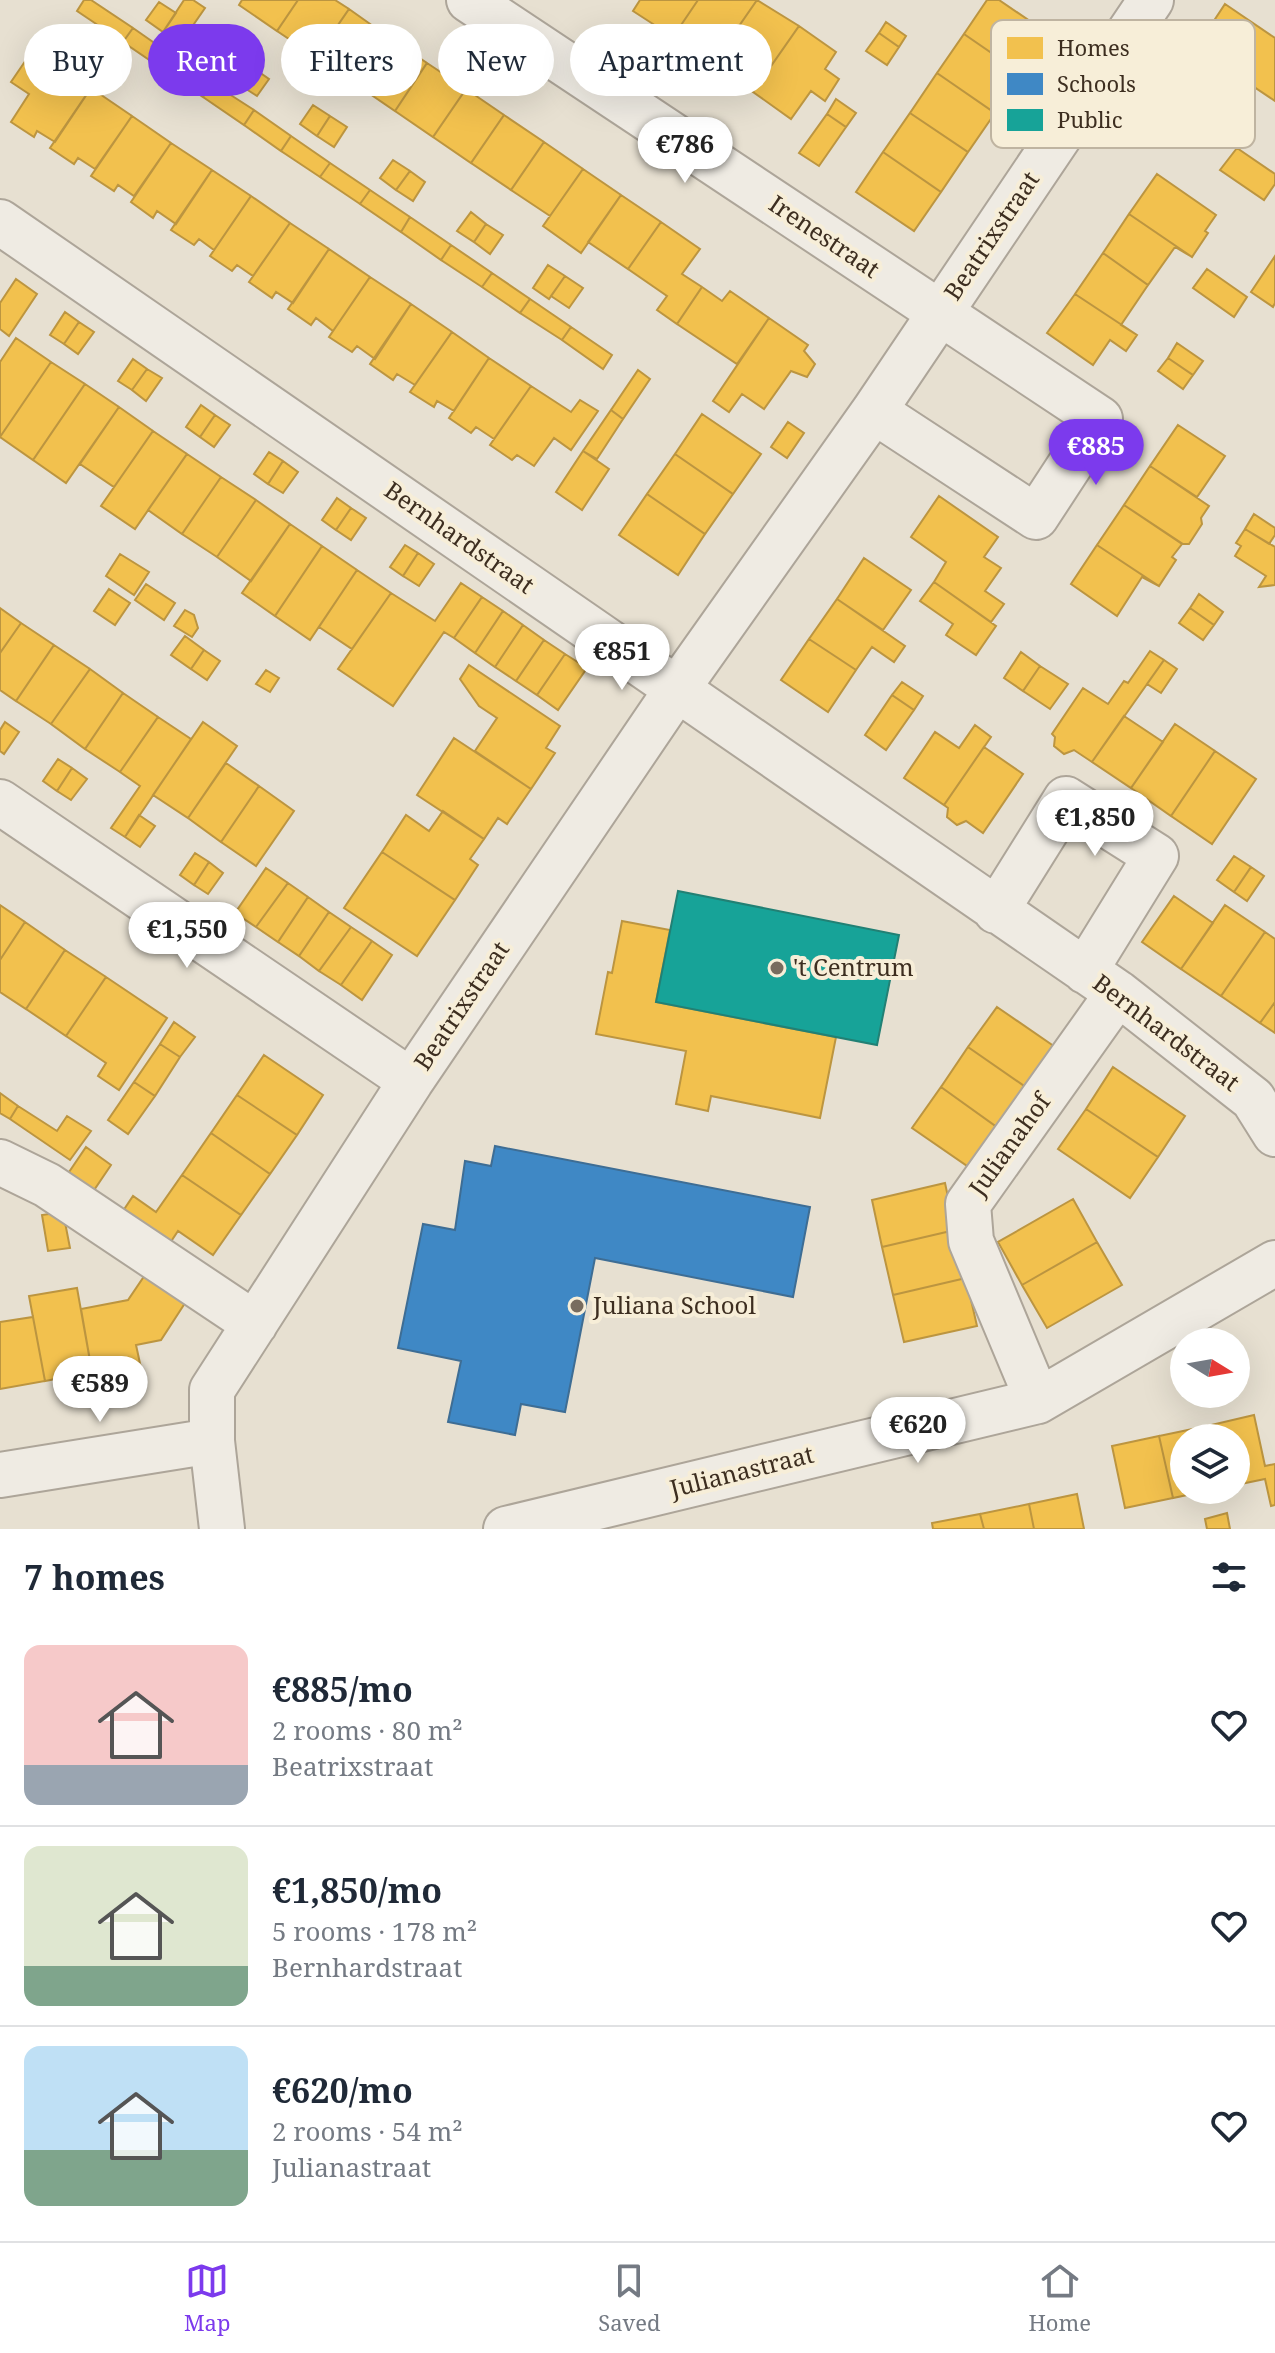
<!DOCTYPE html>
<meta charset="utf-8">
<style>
:root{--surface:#fff;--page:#f2f2f3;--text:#1f2937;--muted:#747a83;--line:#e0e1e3;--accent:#7c3aed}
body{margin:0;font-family:"Noto Serif",serif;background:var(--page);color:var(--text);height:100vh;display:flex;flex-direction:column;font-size:30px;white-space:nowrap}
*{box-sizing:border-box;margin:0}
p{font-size:26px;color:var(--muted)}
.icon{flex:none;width:44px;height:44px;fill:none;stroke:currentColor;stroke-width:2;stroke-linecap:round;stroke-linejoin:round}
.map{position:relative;height:1529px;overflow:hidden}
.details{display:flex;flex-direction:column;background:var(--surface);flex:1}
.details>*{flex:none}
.hud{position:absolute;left:24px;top:24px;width:800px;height:72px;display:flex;gap:16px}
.needle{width:52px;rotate:101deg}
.fabs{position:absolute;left:1170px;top:1328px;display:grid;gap:16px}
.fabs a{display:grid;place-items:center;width:80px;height:80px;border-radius:50%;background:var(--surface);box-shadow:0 8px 32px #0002;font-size:40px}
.price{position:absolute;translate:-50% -68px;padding:0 18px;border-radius:28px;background:#fff;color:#222;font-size:26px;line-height:52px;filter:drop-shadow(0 2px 4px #0008)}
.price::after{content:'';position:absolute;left:50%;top:48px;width:24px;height:18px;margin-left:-12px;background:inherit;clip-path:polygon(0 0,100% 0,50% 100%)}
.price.current{background:var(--accent);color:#fff}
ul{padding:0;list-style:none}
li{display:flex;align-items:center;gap:24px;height:200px;padding:0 24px}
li+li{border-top:2px solid var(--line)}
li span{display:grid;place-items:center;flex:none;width:224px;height:160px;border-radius:16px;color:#555}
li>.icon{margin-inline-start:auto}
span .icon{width:96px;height:96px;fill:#fffc;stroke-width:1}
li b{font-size:34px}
h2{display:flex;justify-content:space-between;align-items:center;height:96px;padding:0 24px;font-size:34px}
.pill{padding:0 28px;border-radius:36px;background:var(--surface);box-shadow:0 8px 32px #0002;font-size:28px;line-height:72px}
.pill.current{background:var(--accent);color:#fff}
.menu{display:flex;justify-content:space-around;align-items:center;height:112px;border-top:2px solid var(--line);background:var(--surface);font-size:22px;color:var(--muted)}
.menu a{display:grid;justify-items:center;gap:4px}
.menu .current{color:var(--accent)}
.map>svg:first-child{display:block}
.homes{fill:#f2c14e;stroke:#bc9540;stroke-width:2}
.schools{fill:#3f88c5;stroke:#3e6d94;stroke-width:2}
.public{fill:#17a398;stroke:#228074;stroke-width:2}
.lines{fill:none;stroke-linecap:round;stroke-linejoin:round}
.minor-casing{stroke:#ada599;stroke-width:48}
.minor{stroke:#efebe3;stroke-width:44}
.poi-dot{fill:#786c5e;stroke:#f7eed8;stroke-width:3}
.labels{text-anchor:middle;stroke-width:8;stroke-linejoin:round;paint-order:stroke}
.street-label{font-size:24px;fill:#3d2e20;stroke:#f7eed8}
.poi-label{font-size:24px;fill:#3d2e20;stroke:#f7eed8;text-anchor:start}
.key{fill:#f7eed8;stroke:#bfb4a1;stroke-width:2}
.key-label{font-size:22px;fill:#3d2e20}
</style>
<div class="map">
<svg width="1275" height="1529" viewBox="0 0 1275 1529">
<rect width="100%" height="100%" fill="#e7e0d1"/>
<path class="homes" d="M84,0h7l42,28 -10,14 -46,-31z
M184,0h9l12,8 -25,36 -17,-12z
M242,0h56l-21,31 -38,-26z
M298,0h37l14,9 -33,48 -39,-26z
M640,0h58l-25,37 -40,-26z
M698,0h59l-45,65 -39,-28z
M757,0l42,26 -46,66 -41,-27z
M987,0h12l50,34 -27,40 -58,-40z
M159,2l17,11 -13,19 -17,-12z
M1225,4l50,34v63l-79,-53z
M349,9l38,27 -33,47 -38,-26z
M886,22l20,14 -7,11 -20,-14z
M799,26l37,26 -11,17 14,10 -14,22 -14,-10 -20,28 -38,-27z
M133,28l40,28 -9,14 -41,-28z
M879,33l20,14 -12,18 -21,-14z
M964,34l58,40 -27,39 -58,-40z
M43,35l20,13 -10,14 38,26 -36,54 -18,-11 -3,6 -23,-15 18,-28 -18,-12z
M387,36l40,27 -32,48 -41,-28z
M173,56l39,27 -9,14 -39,-27z
M234,56l18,11 -12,18 -17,-12z
M427,63l39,26 -33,48 -38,-26z
M252,67l17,12 -12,17 -17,-11z
M937,73l58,40 -27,39 -58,-39z
M212,83l42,27 -10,15 -41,-28z
M91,88l41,28 -37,53 -17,-11 -4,6 -24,-16z
M466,89l38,26 -33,48 -38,-26z
M836,99l20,14 -10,14 -19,-13z
M313,105l17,11 -13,20 -17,-12z
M254,110l37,26 -10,15 -37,-26z
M910,113l58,39 -27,40 -58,-40z
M827,114l19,13 -27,39 -20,-13z
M504,115l40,27 -33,48 -40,-27z
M132,116l39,27 -37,53 -16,-11 -4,6 -23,-15z
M330,116l17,11 -13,20 -17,-11z
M291,136l39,27 -10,14 -39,-26z
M544,142l39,27 -33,47 -39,-26z
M171,143l41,27 -36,54 -19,-13 -4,7 -22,-16z
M1237,148l38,26v10l-11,16 -44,-30z
M883,152l58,40 -27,39 -58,-39z
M393,160l17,11 -14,19 -16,-12z
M330,163l40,27 -10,14 -40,-27z
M583,169l38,26 -40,58 -38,-27z
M212,170l39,26 -37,54 -15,-11 -5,6 -23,-15z
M410,171l15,11 -12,19 -17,-11z
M1157,174l59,41 -11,16 3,2 -16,24 -63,-43z
M370,190l40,27 -9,15 -41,-28z
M621,195l40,27 -33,47 -40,-27z
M251,196l39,27 -37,53 -16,-11 -5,6 -22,-15z
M471,212l15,12 -12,18 -17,-11z
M1129,214l63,43 -17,-10 -27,38 -45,-32z
M410,217l41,28 -10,15 -40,-28z
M661,222l39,27 -18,25 20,13 -25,37 -20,-14 10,-14 -39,-27z
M290,223l39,26 -36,54 -17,-11 -4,6 -23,-16z
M486,224l17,11 -13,19 -16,-12z
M451,245l41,28 -10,14 -41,-27z
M329,249l41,28 -37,54 -17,-13 -5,7 -23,-16z
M1103,253l45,32 -27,40 16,10 -62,-41z
M1275,256v47l-2,4 -22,-15z
M548,265l17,11 -16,23 -16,-11z
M1207,269l40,28 -13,20 -41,-29z
M492,273l38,26 -10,14 -38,-26z
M565,276l18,12 -14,20 -18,-12z
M370,277l41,27 -36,55 -18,-13 -5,6 -23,-15z
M16,279l21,15 -28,42 -9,-7v-26z
M702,287l20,14 8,-10 39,27 -32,46 -60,-40z
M1075,294l62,41 -11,16 -16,-11 -17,25 -46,-32z
M530,299l41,28 -9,13 -42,-27z
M411,304l41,28 -37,53 -18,-11 -4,6 -23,-16z
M65,312l14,10 -15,22 -14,-9z
M769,318l39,27 -4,6 11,13 -8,13 -16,-6 -27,38 -22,-15 -13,18 -16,-11z
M79,322l15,10 -16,22 -14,-10z
M571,327l41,28 -9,14 -41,-29z
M452,332l37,26 -35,53 -17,-10 -3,6 -24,-15z
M16,338l35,24 -51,75v-75z
M1177,343l26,18 -10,14 -25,-17z
M489,358l42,28 -37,53 -18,-12 -5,6 -22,-15z
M1168,358l25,17 -10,14 -25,-18z
M133,359l14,10 -15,21 -14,-9z
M51,362l34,22 -52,76 -33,-23z
M147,369l15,9 -16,23 -14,-11z
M638,370l12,9 -27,40 -12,-9z
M85,384l34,23 -53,76 -33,-23z
M531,386l40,26 9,-12 18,11 -27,39 -17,-12 -20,28 -17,-11 -5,5 -22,-15z
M201,405l14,10 -15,22 -14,-10z
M119,407l34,24 -39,56 -34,-23z
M611,410l12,9 -26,40 -14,-8z
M702,414l59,40 -28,40 -58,-40z
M215,415l15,10 -16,22 -14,-10z
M788,422l16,11 -17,25 -16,-11z
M1178,425l47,31 -28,41 -47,-31z
M153,431l34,23 -52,75 -34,-23z
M583,451l26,18 -27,41 -26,-18z
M269,452l14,9 -15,23 -14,-10z
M187,454l34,23 -39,57 -34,-24z
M675,454l58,40 -28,40 -58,-40z
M283,461l15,11 -15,21 -15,-9z
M1150,466l59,40 -8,12 1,6 -13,20h-6l-59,-39z
M221,477l35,23 -39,57 -35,-23z
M647,494l58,40 -27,41 -59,-40z
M939,496l59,41 -14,20 17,11 -16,23 19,13 -13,18 -57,-40 12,-20 -35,-25z
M337,498l14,10 -15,22 -14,-10z
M256,500l34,24 -39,57 -34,-24z
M1124,505l58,39 -10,13 4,3 -17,26 -62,-41z
M351,508l15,10 -15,22 -15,-10z
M1254,514l21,14v7l-6,9 -24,-15z
M290,524l32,22 -47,70 -33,-23z
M1245,529l30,18v38l-16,2 7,-11 -31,-20 6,-10 -5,-3z
M405,545l13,8 -15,23 -13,-9z
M1097,545l62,41 -17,-9 -25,39 -46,-32z
M322,546l35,24 -47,70 -35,-24z
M418,553l16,11 -15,22 -16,-10z
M120,554l29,18 -15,23 -28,-19z
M864,558l47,32 -28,40 -46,-31z
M357,570l34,23 -39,56 -33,-22z
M934,582l62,44 -20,29 -30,-20 7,-11 -33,-23z
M461,583l21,14 -28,41 -10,-6 -51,74 -55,-37 53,-76 44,28z
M146,584l29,19 -11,17 -29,-20z
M109,589l21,14 -15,22 -21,-14z
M1199,594l24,18 -9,13 -24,-17z
M482,597l21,14 -28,42 -21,-15z
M837,599l68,47 -11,16 -22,-15 -16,23 -47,-31z
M0,608l21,15 -21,30z
M1190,608l24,17 -11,15 -24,-17z
M185,610l9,5 4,13 -6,9 -18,-11z
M503,611l20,14 -28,42 -20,-14z
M21,623l33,22 -38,56 -16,-11v-37z
M523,625l21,15 -28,41 -21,-14z
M185,636l19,14 -13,19 -20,-14z
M809,639l47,31 -28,42 -47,-32z
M544,640l21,14 -28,41 -21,-14z
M54,645l36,24 -39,55 -35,-23z
M204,650l16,11 -13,19 -16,-11z
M1150,651l14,9 -72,102 -18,-12 -10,4 -10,-8 1,-9 -3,-3 31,-46 25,16 16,-23 4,2z
M1021,652l19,14 -17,25 -19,-13z
M565,654l22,14 -29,42 -21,-15z
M1164,660l13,9 -16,24 -14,-9z
M469,665l91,61 -14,22 9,5 -24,36 -56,-38 22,-33 -18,-12 -19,-27z
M1040,666l28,18 -18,25 -27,-18z
M90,669l33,24 -38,56 -34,-25z
M266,670l13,8 -9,14 -14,-8z
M902,682l21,14 -9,14 -22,-15z
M123,693l35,24 -38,55 -35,-23z
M892,695l22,15 -28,40 -21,-15z
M1124,716l39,26 -32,46 -39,-26z
M158,717l33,22 -66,98 -14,-9 29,-42 -20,-14z
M5,722l14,10 -15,22 -4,-3v-21z
M203,722l34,24 -49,72 -35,-23z
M1175,724l40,27 -44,65 -40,-28z
M975,725l16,12 -47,68 -40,-27 31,-46 24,16z
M454,738l77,51 -24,35 -9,-6 -14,21 -67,-44z
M984,747l39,27 -40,59 -17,-12 -9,4 -10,-8 1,-9 -4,-3z
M1215,751l41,28 -44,65 -41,-28z
M58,759l14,9 -15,23 -14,-10z
M226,763l33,23 -38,56 -33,-24z
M72,768l15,11 -16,21 -14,-9z
M259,786l35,25 -38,55 -35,-24z
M443,811l41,28 -14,20 8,6 -23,35 -73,-48 24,-37 23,16z
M139,815l16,11 -15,21 -15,-10z
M382,852l73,48 -38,56 -73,-48z
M195,853l14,9 -15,23 -14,-10z
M1234,856l17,11 -17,25 -17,-12z
M209,862l14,11 -15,21 -14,-9z
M1251,867l13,9 -17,25 -13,-9z
M266,868l22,15 -32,44 -21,-14z
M288,883l20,14 -30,45 -22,-15z
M1174,896l39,27 -32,46 -39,-27z
M308,897l21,15 -30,44 -21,-14z
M0,905l25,17 -25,38z
M1225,905l40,27 -44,64 -40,-27z
M329,912l22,15 -32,44 -20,-15z
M622,921l48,9 -14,72 180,35 -16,81 -109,-22 -3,15 -32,-7 10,-53 -90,-17 12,-62 4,1z
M25,922l40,28 -39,59 -26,-17v-32z
M351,927l21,14 -31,44 -22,-14z
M1265,932l10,7v63l-15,21 -39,-27z
M372,941l20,14 -30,45 -21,-15z
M65,950l41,27 -40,59 -40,-27z
M106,977l61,41 -48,72 -21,-14 8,-13 -40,-27z
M1275,1002v31l-15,-10z
M997,1007l61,42 -28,41 -62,-43z
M174,1022l21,15 -15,20 -20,-13z
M160,1044l20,13 -25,39 -21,-14z
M968,1047l62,43 -29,40 -60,-43z
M264,1055l59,40 -26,40 -60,-40z
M1113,1067l72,49 -27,41 -72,-48z
M134,1082l21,14 -27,38 -20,-14z
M941,1087l60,43 -28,40 -61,-42z
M0,1093l18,13 -8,13 -10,-6z
M237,1095l60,40 -27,39 -59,-41z
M18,1106l39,25 10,-15 24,15 -21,29 -60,-41z
M1086,1109l72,48 -28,41 -72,-49z
M211,1133l59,41 -29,41 -59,-40z
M86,1147l25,18 -23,34 -25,-18z
M182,1175l59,40 -28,40 -35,-24 -14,21 -47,-32 16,-24 23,16z
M945,1183l10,47 -73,17 -10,-47z
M1073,1199l24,43 -75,43 -24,-43z
M63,1212l7,36 -22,3 -6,-36z
M955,1230l11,48 -73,17 -11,-48z
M1097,1242l25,43 -75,43 -25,-43z
M147,1272l40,28 -26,40 -25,5 5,23 -3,-3 -46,7 -11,-63 47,-9z
M966,1278l11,48 -73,16 -11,-47z
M77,1288l15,84 -47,9 -16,-85z
M33,1317l12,64 -45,8v-67z
M1254,1415l11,51 10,-2v41l-4,1 -6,-27 -29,6v-47h-27l-2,-12z
M1207,1426l2,12h-25v52h27l-38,8 -14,-62z
M1159,1436l14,62 -48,10 -13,-62z
M1077,1494l7,35h-50l-5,-25z
M1029,1504l5,25h-50l-4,-15z
M1227,1513l3,16h-23l-2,-10z
M980,1514l4,15h-51l-1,-6z"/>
<path class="schools" d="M495,1146l315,61 -17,90 -198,-39 -30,154 -44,-8 -6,31 -67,-13 13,-61 -63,-13 25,-124 32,6 10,-69 26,5z"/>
<path class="public" d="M678,891l221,44 -22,110 -221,-43z"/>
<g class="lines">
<defs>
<path id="minor" d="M469,0l631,419 -64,98 -162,-106
M0,222l1118,771 135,106 22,35
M0,802l411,279
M996,911l70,-112 90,57 -71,115
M0,1162l47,23 208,139
M1038,1401l-67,-160 -3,-37 150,-211
M0,1475l212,-34
M222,1529l-10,-88v-51l199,-309 266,-392 197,-278 277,-411
M506,1529l532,-128 237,-138"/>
</defs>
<use href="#minor" class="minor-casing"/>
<use href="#minor" class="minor"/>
</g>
<g class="poi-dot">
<circle cx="777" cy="968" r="8"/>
<circle cx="577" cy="1306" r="8"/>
</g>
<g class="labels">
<g class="street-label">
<text transform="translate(992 236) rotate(-56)" y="8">Beatrixstraat</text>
<text transform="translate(824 237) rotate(34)" y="8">Irenestraat</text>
<text transform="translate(459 538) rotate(35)" y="8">Bernhardstraat</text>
<text transform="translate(462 1006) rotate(-56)" y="8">Beatrixstraat</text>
<text transform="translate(1166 1033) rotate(37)" y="8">Bernhardstraat</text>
<text transform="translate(1010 1145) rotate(-54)" y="8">Julianahof</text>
<text transform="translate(742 1472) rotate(-14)" y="8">Julianastraat</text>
</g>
<g class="poi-label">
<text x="793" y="976">'t Centrum</text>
<text x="593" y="1314">Juliana School</text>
</g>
</g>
<rect x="991" y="20" width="264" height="128" rx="12" class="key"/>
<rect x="1007" y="37" width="36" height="22" fill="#f2c14e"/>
<rect x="1007" y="73" width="36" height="22" fill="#3f88c5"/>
<rect x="1007" y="109" width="36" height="22" fill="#17a398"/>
<g class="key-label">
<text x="1057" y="56">Homes</text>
<text x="1057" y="92">Schools</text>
<text x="1057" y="128">Public</text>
</g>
</svg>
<div class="fabs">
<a><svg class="needle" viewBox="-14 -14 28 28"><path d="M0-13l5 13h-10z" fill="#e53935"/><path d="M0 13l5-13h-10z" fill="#747a83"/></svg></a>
<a><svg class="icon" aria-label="layers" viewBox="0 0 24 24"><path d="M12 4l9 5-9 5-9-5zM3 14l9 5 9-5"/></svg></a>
</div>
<b class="price" style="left:685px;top:185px">€786</b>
<b class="price current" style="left:1096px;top:487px">€885</b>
<b class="price" style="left:622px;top:692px">€851</b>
<b class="price" style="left:1095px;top:858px">€1,850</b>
<b class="price" style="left:187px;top:970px">€1,550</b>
<b class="price" style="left:100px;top:1424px">€589</b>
<b class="price" style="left:918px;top:1465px">€620</b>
<div class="hud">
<a class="pill">Buy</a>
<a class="pill current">Rent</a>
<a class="pill">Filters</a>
<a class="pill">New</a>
<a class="pill">Apartment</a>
</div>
</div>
<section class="details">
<h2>7 homes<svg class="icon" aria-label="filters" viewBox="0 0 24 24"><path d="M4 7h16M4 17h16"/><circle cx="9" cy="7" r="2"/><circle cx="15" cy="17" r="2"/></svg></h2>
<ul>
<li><span style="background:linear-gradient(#f6c9c9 75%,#9aa5b1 0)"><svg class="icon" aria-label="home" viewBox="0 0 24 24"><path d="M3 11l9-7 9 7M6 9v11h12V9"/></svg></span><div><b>€885/mo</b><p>2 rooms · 80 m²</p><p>Beatrixstraat</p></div><svg class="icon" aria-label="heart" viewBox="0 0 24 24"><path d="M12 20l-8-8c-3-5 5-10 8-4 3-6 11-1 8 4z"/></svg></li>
<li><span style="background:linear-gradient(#dfe7d0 75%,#7fa58c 0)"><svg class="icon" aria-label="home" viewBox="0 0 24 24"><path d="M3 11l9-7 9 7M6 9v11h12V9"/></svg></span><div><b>€1,850/mo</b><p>5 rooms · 178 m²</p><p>Bernhardstraat</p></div><svg class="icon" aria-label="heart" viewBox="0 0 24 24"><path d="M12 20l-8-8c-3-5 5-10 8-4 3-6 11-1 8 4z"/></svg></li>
<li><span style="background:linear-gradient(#bfe0f5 65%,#7fa58c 0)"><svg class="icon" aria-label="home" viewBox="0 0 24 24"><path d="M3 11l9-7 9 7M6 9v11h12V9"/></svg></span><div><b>€620/mo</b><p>2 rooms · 54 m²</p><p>Julianastraat</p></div><svg class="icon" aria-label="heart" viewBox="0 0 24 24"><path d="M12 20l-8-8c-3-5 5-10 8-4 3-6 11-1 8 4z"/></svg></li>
</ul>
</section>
<nav class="menu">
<a class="current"><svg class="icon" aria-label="map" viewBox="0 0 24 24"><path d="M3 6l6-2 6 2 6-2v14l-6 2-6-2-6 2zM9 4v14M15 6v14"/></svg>Map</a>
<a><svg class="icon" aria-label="saved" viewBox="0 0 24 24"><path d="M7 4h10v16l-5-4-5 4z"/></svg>Saved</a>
<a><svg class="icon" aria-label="home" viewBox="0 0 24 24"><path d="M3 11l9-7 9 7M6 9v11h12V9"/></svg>Home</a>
</nav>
